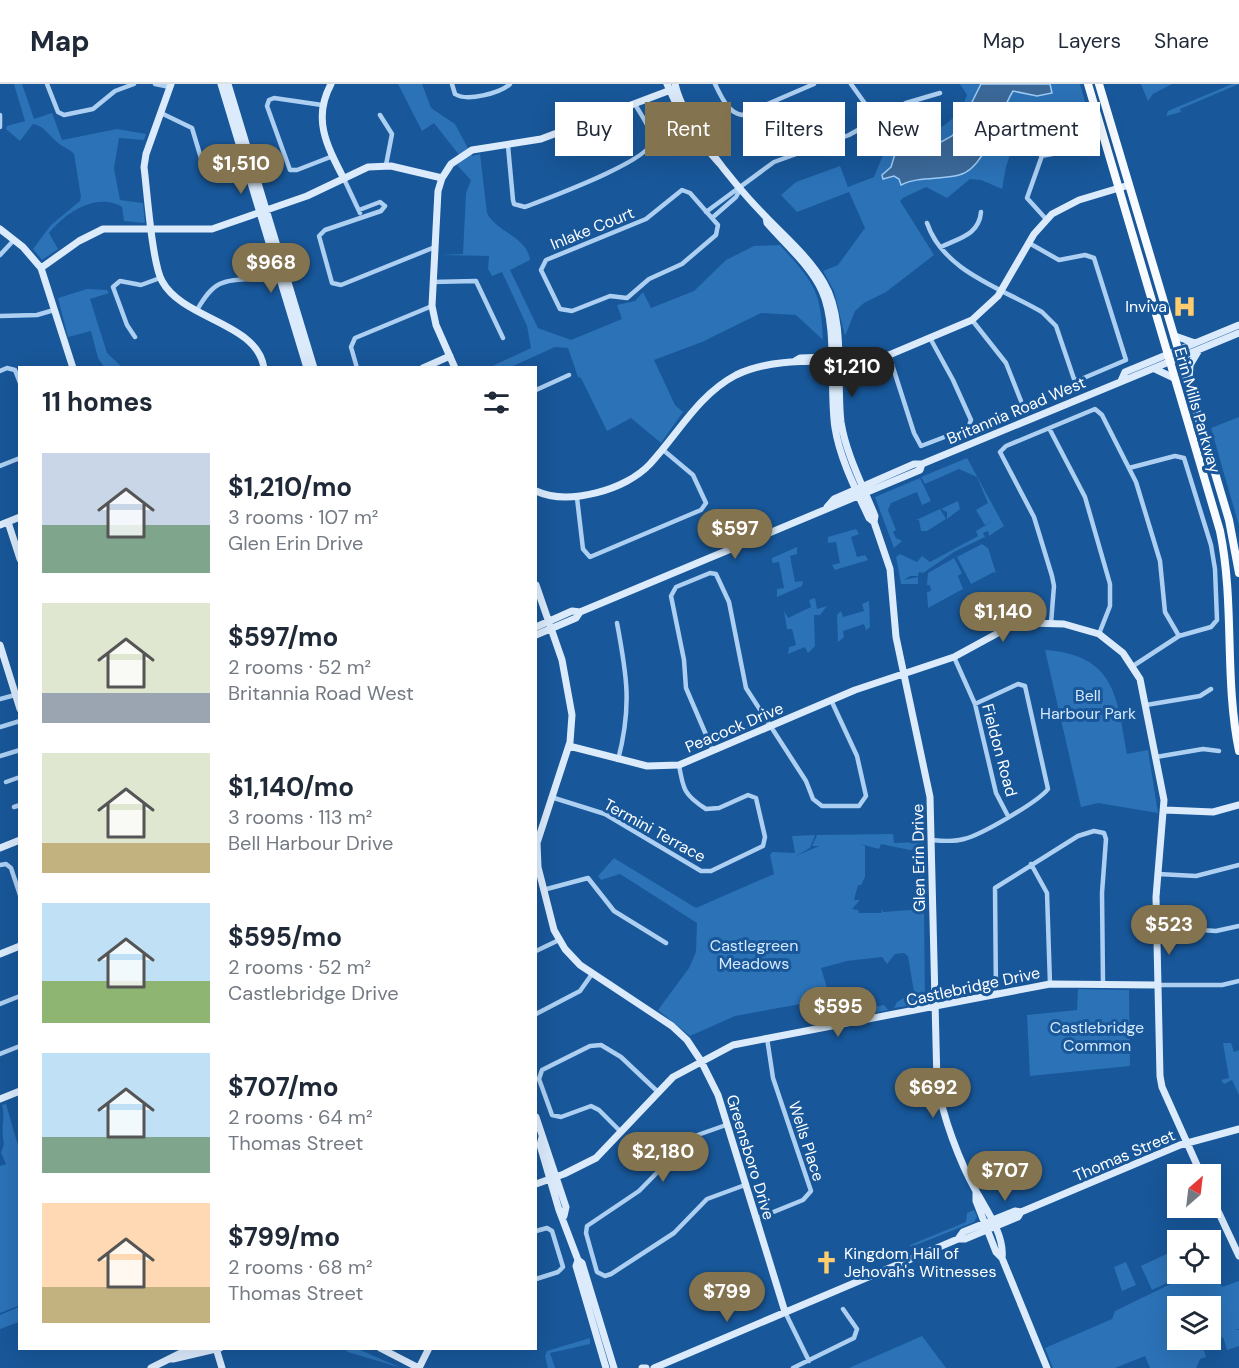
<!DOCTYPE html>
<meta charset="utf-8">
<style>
:root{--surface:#fff;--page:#f2f2f3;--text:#1f2937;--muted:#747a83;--line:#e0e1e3;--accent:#84734f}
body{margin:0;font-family:"DM Sans",sans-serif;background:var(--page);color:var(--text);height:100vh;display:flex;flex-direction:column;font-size:22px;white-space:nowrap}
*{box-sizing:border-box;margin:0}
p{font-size:20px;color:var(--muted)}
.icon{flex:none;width:33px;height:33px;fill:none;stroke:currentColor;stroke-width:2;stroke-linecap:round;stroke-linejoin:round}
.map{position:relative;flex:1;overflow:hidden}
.panel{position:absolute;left:18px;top:282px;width:519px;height:984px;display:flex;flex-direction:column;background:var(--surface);border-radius:0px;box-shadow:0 6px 24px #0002}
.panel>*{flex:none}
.banner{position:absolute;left:555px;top:18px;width:570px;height:54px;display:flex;gap:12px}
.needle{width:39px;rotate:28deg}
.controls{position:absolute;left:1167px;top:1080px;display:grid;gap:12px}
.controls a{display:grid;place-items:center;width:54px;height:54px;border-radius:0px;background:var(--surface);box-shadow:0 6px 24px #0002;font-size:30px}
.price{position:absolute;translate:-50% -51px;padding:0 14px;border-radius:21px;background:var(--accent);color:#fff;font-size:20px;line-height:39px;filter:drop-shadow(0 2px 3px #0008)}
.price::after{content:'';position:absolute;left:50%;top:36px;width:18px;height:14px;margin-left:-9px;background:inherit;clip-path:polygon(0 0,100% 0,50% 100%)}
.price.selected{background:#222;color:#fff}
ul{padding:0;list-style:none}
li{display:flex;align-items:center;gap:18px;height:150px;padding:0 24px}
li span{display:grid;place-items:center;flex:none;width:168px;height:120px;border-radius:0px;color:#555}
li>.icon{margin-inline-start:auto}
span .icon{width:72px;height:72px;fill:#fffc;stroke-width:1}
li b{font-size:26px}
h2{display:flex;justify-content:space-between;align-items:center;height:72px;padding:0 24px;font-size:26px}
.tag{padding:0 21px;border-radius:0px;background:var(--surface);box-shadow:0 6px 24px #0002;font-size:21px;line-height:54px}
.tag.selected{background:var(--accent);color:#fff}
header{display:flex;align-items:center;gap:36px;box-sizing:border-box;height:84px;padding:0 30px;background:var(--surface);border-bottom:2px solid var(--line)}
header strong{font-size:28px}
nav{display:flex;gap:33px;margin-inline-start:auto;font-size:21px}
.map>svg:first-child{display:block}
.green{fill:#2b72b7;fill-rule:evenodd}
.water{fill:#3b6999;stroke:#9fcbf4;stroke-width:1.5}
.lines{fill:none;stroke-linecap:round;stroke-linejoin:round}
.street{stroke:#accff2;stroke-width:4.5}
.secondary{stroke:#dbebfc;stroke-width:7}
.primary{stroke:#f7fbff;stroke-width:8}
.labels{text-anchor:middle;stroke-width:6;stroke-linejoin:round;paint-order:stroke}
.street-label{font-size:16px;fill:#fff;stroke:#185799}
.poi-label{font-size:16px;fill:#fff;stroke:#185799;text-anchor:end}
.park-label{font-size:16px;fill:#d4e8fc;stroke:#185799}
</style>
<header>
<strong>Map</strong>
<nav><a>Map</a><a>Layers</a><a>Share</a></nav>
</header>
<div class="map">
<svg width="1239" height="1284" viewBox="0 0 1239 1284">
<rect width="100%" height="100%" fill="#185799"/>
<path class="green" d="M14,0h8l12,35 18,-6 10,27 55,-11 29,5 -2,6 -25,-2 -5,30 6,32 23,3 2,20 -21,-2 -2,-14c-25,-15 -56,5 -73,26l9,16 -16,11 -9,-11 18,-24 29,-24 1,-4 -7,-43c-5,-6 -12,-7 -17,-12 -10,-8 -11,-15 -24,-18l-13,17 -14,-12 1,-3 18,-5z
M398,0h24l9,24 24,16 17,32 8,-2 7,59c10,20 40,23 43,47l-20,10 28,58 33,12 51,-21 -5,-14 18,-4 8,-9 8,16 43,-17 32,-31 28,-14 26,-1c33,37 41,44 43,95l-27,-25 -35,-2 -59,29 -48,18 21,45 8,7 -22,31 -30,-25 -24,13 -26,-53 -3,-1 -10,-29 -13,-1 -44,20h-21l41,-19 -4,-22 -25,-54 -10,4 -4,-7 1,-13 -49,-1 23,-1 3,-61 5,-13 -14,-15 6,-5 -29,-37 -12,8z
M960,0h120l14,49 -29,-16 -36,3 -10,6 -13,41 -4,22 -21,-9 -11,-1 -23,19 -21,-11 -23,11 -3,3 34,54 -48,37 -22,11 -9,8 -10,25 -11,-45 -11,-20 15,-6 27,-37 -16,-36 -52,20 -16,-17 15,-13 44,-16 8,21 26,-10 11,-27 -14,-24 18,-10 26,22c24,-6 44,-19 52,-43z
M1141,0h31l-19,10 -5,7z
M1232,0h7l-59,25 1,3 -15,4 2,-5z
M87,205l20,1 2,3 -19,6 17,54 15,14h-18l-6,-9 -7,-27 -23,6 -10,-39z
M1239,333v109l-28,-98z
M967,374l37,68 -15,10 -1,-5 -5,2 2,4 -31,15 -31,21 -4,-1 -1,4h-8l-6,4 14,-3v7h-17l-5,-27 4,-3 17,8 5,-6 8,6 48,-26 -2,-5 17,-10 -8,4 -9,-15 12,-7 -11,-26 -18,-8 -34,15 -4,-7z
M920,394l11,23 -9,4 -5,-13 -26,11 -3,7 8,20 -3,2 3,6 6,3 -8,7 -19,-51z
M958,417l2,8 -13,10v-7l-6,-3z
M940,425l6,10 -19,12h-6l-2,-11h-3z
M856,445l3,5 -8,3 6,20 8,-2 3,5 -33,10 -3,-5 8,-2 -4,-21 -8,1v-6z
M982,460l6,4 8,25 -2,-1 -23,12 -14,-27z
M797,463v7l-7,2 5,26 8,-1 -1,5 -25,11v-8l7,-1 -5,-26 -7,1v-5z
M954,474l8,15 -4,3 5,13 -35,19 -1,-16 4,-1 -1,-6h-3l1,-12z
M815,514l2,11 10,-3 -7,9h-6l1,31 -7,7 -3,-6 -17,7 1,-7 7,-2 -4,-16h-5l-3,-18 4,7 23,-11 -2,-7z
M869,517l1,26 -4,3 -2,-6 -21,7 1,6 -6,5 -1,-27 4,-4 2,6 21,-6 -2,-7z
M1045,566c70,5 72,46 82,104l21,-4 10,63 -60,-10 -17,4z
M893,750l1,9 29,-1v5l-13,3 -29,-6 -2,5 -19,-5 5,2v31l-4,8h-3l-4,15h6l-8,9 6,1 1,3h22l2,-4v3l41,-3 1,94 -31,5 3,-6 17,-10 -6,-36 -4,-3 -9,1 -8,10 -5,-7 -35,4 -26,7 9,30 18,6 -3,14 -34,6 -5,-21 -71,13 -45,20 -32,-26 31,-42 7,-16 1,-29 -77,-49 -19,6 -3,-4 16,-18 82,50 78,-34 -4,-19 2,-3 23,1 -3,-17 23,-1 -5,13 -14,8 23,-10h-7l5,-11z
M923,769l1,50h-4l-3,-4h3v-40l-3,-3z
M1078,905l51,1 1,76 -100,10 -3,-61 50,-5z
M884,921l4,5 -36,7 2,-6z
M1223,959h8l3,9 5,-2v45l-7,-15 -8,4 -3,-4 8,-2z
M6,1020l13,45 1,156 -20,8v-147l6,-2 -5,-11 3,-9c-4,-20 2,-25 -2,-39z
M974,1126l3,7 -3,5 -63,25 -1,-2 56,-23 1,-9z
M1177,1165l1,25h8l-34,16 -11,-24z
M1126,1178l10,23 -14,6 -8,-24z
M1211,1180l11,23 17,-6v48h-4l4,1v16l-12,4 -4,-13 -21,7 4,13 -6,2 -4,9h-46l-5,-12 -30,12h-62l-8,-20 67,-29 3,-8 76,-37h19zM1210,1222v34h-32v-34z
M19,1223v15l-19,7v-14z
M922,1252l24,32h-97z
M590,1254v6l-40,9 5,15h-7l-3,-12 2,-5z
M345,1265h13l43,19 -53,-16z"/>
<path class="water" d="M981,0h69l2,9 -15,3 -24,-5c-14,22 -27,78 -54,84 -18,5 -41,1 -58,10l-2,-6 -5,-3 -11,3 -1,-4 9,-8 7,-23 18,10 5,-1 31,-17 7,-8z"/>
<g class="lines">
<path class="street" d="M47,0l11,28 6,3 29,-6 22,-18 19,-7
M155,0l15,3
M452,0l3,10c12,8 45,-1 55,-10
M715,0c6,12 13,29 27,31l72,-31
M851,0l25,35
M322,21l-48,-7 -5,2 -2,6 23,64h7l36,-14
M161,29l31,15 12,40
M0,31v12
M380,31l12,19 -6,31
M508,62l5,54 1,4 11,3c20,-8 126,-46 127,-66 1,-11 -12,-27 -17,-37
M1041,72l22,-4 2,-6 -3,-2 -18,6 -17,48 19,21
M344,95l16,34
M682,106l8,3 28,32 -2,10 -34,29 -33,15 -22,19 -17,-2 -38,15 -12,-2 -19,-39 5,-10 100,-41z
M359,126l21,-8 5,4 -4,5 -56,19 -6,6 13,47 9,2 94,-38
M706,128l68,-50 75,-27 57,-32 34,-10
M712,134l24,-21 5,-9
M927,139c16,48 74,65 115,89l14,14 18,53 5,1 47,-20 -32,-102 -9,-3 -26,5 -30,-17
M941,163c18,-9 38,-12 40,-35
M0,171l14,-15
M432,198l44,-1 27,57
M197,226c17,-29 24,-30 58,-31
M0,232l37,-1 17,-5
M972,236l34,43 15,38
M135,253l-8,-12 -14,-38 7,-6 21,4 19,-7
M889,271l25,78 7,13 47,-18 3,-8 -18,-40 -23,-42
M357,284l-6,-21 4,-9 77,-32
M0,287l7,-3 8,2 5,13
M536,306l33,-15
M1049,344l36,69 25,87v22l-11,28
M0,382l20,-8
M1129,384l46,-12 9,2 27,87 4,24 2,51 -6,7 -32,9 -46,30
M577,414l6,51 7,8 111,-47 5,-7 -13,-28 -31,-26
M617,539c10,53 15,83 1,137
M1051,539l3,-37 -2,-10 -18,-59 -34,-65 6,-6 89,-37 7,6 34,67 24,79 5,51 14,24
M954,573l21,47 21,89 12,23
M0,615l15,-4
M1146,621l54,-9 11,-7
M0,643l20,-6
M713,667l-27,-63 -2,-28 -13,-64 5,-9 34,-14 6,1 13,28 17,86 60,93 7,18 9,7h37l7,-10 -9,-40 -26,-56
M0,672l20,-6
M1156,673l47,-8 16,2
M6,698l14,-5
M551,713l54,17 96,57h10l52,-25 2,-9 -9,-39 -8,-3 -29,13 -13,1c-22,-14 -23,-20 -27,-44
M14,723l6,-2
M932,756c10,1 22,2 32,-1 17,-4 74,-37 84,-50l-23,-103 -7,-2 -43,20
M1031,780l16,29 3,91
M0,781l6,-1 5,4 9,27
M1158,790l38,2 43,-11
M543,806l45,-12 26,33 52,32
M1157,843l59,4 23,-5
M536,867l23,-11
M1157,901h65l17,-4
M996,911l-1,-107 83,-52 16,-5 10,2 2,6 -4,54 1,91
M0,920l20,-8
M536,930l44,-23 12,-17
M0,970l20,-8
M726,1041l-34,12 -53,54 -52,35 -1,7 11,39 8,4 6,-2 63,-41 33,-34 38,-14
M621,1048l-22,-22 -8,-4 -30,11 -9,-2 -13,-36 3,-9 48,-24 11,-1 20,12 37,35
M756,1135l47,-19 8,-9 -38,-113 -6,-40
M536,1147l11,-3 5,3 11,36 -5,5 -22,7
M785,1228l24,49
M793,1284l61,-30 3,-9 -14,-20"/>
<path class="secondary" d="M171,0l-25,70 -2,13c3,23 8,96 18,114 21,39 95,41 102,87
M221,0l86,284
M228,0l86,284
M331,0c-19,35 -4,62 13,95
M667,0l19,41 33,38
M675,0c9,40 60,101 89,131 20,21 45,42 60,68 22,37 12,97 17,139 5,32 22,64 34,94l-1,6
M766,133l1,6c18,21 44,43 55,68 16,35 7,98 13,137 5,31 21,62 34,90l5,4 16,47 6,68 34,160 7,286c6,34 22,78 39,108 10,18 29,45 26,67
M0,145l23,18 18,21 32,100
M41,184l38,-27 24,-12h109l95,-33 61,-29 23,-1 51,12
M1175,252l20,7
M795,277l5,-3 89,-3 83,-35 26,-24 36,-62 18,-20 27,-14 50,-15
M423,284l27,-12
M455,284l-19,-43 -4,-19 6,-115 4,-13 9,-14 21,-14 69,-11 135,-51
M1155,285l19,9
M1121,297l4,-9 114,-47
M1189,297l1,-16 9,-15
M536,407c32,15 90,-1 114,-27 28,-30 48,-69 86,-89 39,-19 88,-12 130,-14l6,-3
M827,423l7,-8 80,-35h8l317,-131
M8,438l12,37
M0,441l20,-8
M536,501l26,75 10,55 -2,27 -33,101 1,24 16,63 11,19 15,16 92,61 15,14 14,21 17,34 67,217
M536,543l36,-16 8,1
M536,551l40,-17 4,-6 340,-142 2,-6
M0,561l20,64
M569,662l78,20 32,-1 176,-75 99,-33 55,-30 22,-4 33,1 35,10 24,19 17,26 24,121 -8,97 4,179 2,11 39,87
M1165,726l48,2 26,-7
M0,764l20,-8
M0,870l20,-8
M0,1015l20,-8
M536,1033l30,90 -2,9
M542,1053l-2,8 19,65 19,50 4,3 32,105
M536,1100l28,-10 32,-16 77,-81 60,-32 317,-61 107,1
M976,1109v8l20,51 6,6 45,110
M1210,1110l29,62
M958,1155l5,-7 52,-21 6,1
M578,1176l-2,6 30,102
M216,1264l6,20
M380,1264l39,20
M173,1275l47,-11
M151,1284l30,-15 17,-5
M419,1284l10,-20
M642,1284h4
M654,1284l304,-129h7l53,-22 3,-5 159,-67 59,-16"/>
<path class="primary" d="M1088,0l132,447c15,73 4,147 19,220
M1099,0l130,436 10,53"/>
</g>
<defs>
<symbol id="hospital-bare" viewBox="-9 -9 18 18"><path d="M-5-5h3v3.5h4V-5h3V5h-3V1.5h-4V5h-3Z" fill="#ffcd6d" stroke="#185799" stroke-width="2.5" paint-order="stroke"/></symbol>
<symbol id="church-bare" viewBox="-9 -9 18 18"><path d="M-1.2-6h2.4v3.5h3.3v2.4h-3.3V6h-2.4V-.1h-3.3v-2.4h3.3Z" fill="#ffcd6d" stroke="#185799" stroke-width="2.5" paint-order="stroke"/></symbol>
</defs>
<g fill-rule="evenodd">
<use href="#hospital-bare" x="1168" y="206" width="33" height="33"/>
<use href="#church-bare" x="810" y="1162" width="33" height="33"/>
</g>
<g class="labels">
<g class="street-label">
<text transform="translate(592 144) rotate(-22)" y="6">Inlake Court</text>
<text transform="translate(1016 326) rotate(-23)" y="6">Britannia Road West</text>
<text transform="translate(1198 326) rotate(74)" y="6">Erin Mills Parkway</text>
<text transform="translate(734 643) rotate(-23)" y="6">Peacock Drive</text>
<text transform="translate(1000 666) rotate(75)" y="6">Fieldon Road</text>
<text transform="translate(655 746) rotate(29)" y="6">Termini Terrace</text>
<text transform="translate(918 774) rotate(-91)" y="6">Glen Erin Drive</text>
<text transform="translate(973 902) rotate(-12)" y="6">Castlebridge Drive</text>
<text transform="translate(807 1057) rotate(72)" y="6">Wells Place</text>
<text transform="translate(1124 1071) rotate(-23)" y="6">Thomas Street</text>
<text transform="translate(751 1073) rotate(73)" y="6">Greensboro Drive</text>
</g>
<g class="poi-label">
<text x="1167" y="228">Inviva</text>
<text x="844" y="1175" text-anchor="start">Kingdom Hall of<tspan x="844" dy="18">Jehovah's Witnesses</tspan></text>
</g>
<g class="park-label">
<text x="1088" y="617">Bell<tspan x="1088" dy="18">Harbour Park</tspan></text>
<text x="754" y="867">Castlegreen<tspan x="754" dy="18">Meadows</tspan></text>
<text x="1097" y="949">Castlebridge<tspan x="1097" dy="18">Common</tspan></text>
</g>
</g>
</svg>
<div class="controls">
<a><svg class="needle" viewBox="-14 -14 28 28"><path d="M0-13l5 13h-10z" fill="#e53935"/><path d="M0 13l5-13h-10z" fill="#747a83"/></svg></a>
<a><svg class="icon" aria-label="locate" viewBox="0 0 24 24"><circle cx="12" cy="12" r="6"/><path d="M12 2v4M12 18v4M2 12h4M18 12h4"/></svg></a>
<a><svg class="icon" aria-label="layers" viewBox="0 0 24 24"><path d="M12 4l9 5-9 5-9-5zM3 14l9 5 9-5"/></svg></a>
</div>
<b class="price" style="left:241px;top:111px">$1,510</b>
<b class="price" style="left:271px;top:210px">$968</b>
<b class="price selected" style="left:852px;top:314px">$1,210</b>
<b class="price" style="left:735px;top:476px">$597</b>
<b class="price" style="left:1003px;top:559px">$1,140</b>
<b class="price" style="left:1169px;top:872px">$523</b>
<b class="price" style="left:838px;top:954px">$595</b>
<b class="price" style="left:933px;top:1035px">$692</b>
<b class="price" style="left:663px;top:1099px">$2,180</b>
<b class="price" style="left:1005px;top:1118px">$707</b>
<b class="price" style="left:727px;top:1239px">$799</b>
<div class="banner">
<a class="tag">Buy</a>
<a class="tag selected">Rent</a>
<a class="tag">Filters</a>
<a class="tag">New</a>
<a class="tag">Apartment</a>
</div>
<section class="panel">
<h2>11 homes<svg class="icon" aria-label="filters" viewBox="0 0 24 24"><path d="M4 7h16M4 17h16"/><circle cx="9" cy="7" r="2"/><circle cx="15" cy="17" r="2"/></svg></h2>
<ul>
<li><span style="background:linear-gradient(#c9d6e8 60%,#7fa58c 0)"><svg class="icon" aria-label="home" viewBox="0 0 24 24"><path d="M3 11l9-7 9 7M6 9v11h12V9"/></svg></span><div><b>$1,210/mo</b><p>3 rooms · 107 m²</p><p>Glen Erin Drive</p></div></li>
<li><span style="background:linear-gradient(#dfe7d0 75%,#9aa5b1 0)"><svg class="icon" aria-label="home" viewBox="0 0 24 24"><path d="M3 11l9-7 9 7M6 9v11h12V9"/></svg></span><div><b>$597/mo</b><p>2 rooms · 52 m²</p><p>Britannia Road West</p></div></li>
<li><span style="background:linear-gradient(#dfe7d0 75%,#c2b280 0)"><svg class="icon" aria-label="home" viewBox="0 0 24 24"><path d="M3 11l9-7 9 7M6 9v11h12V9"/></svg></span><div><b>$1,140/mo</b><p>3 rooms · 113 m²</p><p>Bell Harbour Drive</p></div></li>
<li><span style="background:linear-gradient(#bfe0f5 65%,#8fb573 0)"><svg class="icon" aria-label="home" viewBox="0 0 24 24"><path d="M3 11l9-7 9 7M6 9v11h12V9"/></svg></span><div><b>$595/mo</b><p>2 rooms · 52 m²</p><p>Castlebridge Drive</p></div></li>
<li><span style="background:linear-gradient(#bfe0f5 70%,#7fa58c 0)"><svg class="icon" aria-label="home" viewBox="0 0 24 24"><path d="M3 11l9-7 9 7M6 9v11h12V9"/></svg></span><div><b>$707/mo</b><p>2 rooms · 64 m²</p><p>Thomas Street</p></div></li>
<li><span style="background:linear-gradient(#ffd9b3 70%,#c2b280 0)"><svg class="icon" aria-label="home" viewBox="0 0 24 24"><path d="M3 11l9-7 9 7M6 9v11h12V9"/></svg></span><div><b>$799/mo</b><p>2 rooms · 68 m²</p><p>Thomas Street</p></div></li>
</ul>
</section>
</div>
